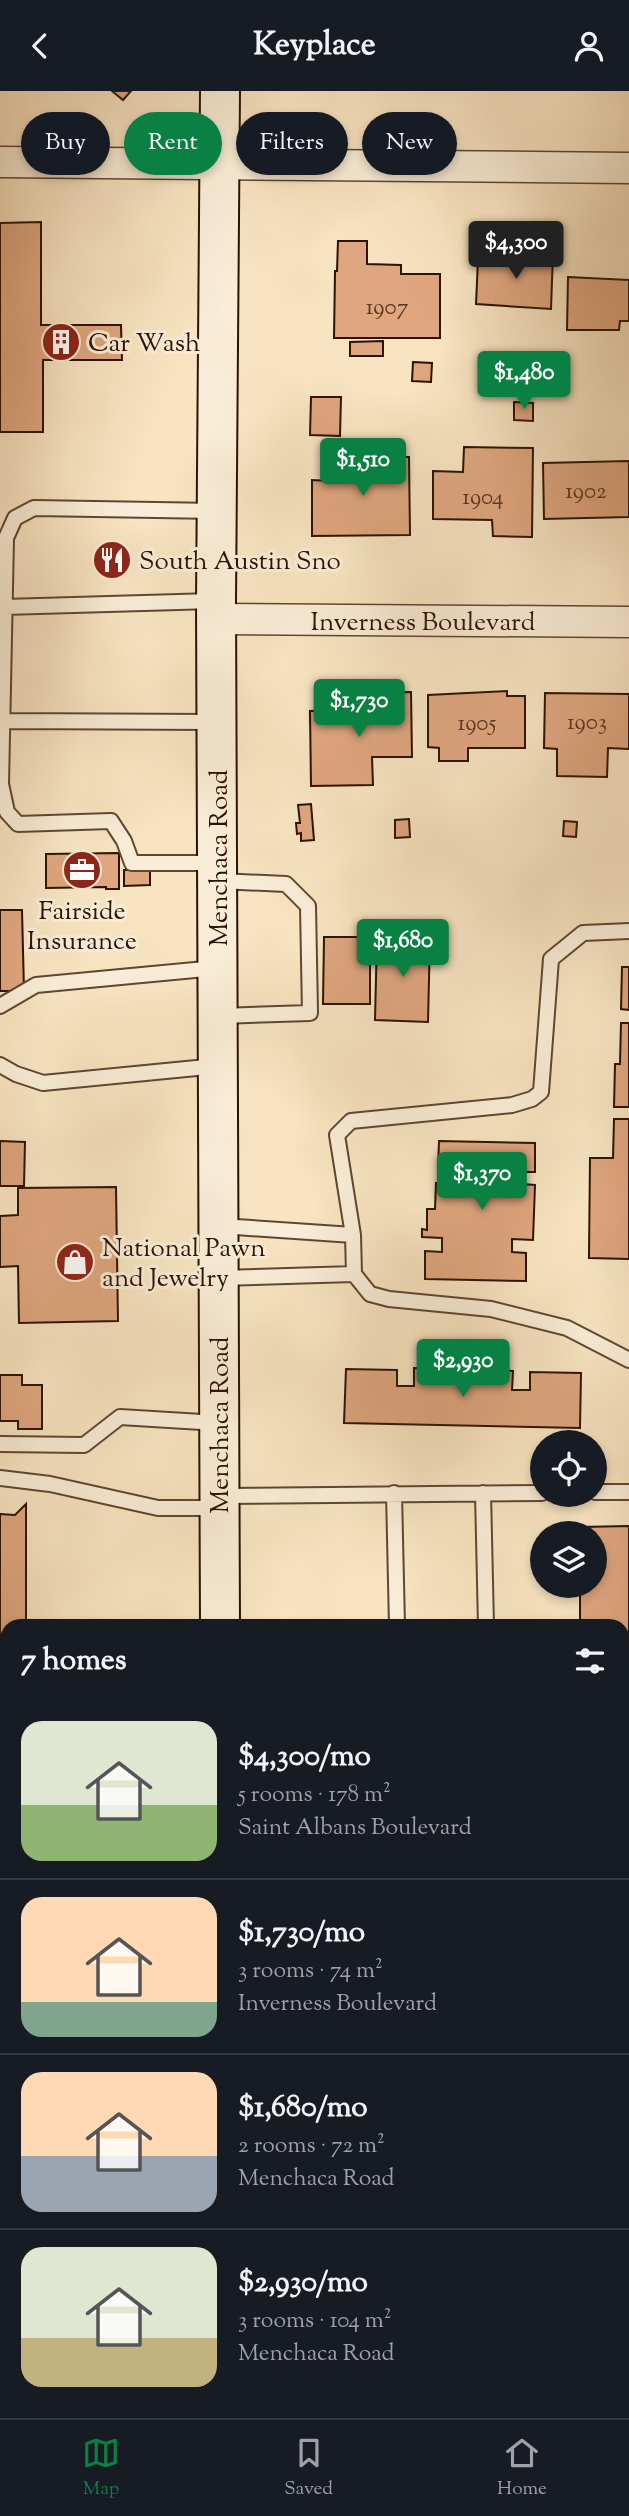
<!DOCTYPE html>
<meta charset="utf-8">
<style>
:root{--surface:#171b24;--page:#242831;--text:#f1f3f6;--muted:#9ea1a6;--line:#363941;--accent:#0b8043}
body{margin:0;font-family:"Sorts Mill Goudy",serif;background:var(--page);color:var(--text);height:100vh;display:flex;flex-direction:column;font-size:26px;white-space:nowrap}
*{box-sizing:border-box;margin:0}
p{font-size:23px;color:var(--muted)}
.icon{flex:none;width:38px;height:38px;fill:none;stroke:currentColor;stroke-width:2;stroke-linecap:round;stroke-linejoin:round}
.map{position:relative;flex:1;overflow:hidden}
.drawer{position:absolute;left:0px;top:1528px;width:630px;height:800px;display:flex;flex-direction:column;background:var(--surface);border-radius:21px 21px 0 0;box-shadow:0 4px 10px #0003}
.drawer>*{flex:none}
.hud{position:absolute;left:21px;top:21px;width:588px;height:63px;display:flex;gap:14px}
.tools{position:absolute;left:530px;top:1339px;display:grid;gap:14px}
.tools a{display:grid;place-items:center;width:77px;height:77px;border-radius:50%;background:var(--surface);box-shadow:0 4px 10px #0003;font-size:35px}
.price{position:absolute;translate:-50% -60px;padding:0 16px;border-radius:7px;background:var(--accent);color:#fff;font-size:23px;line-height:46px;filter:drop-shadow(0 2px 4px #0008)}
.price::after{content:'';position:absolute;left:50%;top:42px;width:21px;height:16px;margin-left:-10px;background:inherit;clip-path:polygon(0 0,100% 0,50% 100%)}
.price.active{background:#222;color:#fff}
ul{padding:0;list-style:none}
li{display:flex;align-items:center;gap:21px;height:175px;padding:0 21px}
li+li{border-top:2px solid var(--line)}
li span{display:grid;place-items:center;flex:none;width:196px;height:140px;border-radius:21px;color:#555}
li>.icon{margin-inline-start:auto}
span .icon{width:84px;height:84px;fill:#fffc;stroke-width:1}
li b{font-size:30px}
h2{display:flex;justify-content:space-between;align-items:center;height:84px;padding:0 21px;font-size:30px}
.chip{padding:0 24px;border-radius:32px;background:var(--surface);box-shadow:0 4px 10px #0003;font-size:24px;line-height:63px}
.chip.active{background:var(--accent);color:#fff}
header{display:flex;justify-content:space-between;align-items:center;height:91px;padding:0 21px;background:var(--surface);font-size:32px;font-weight:700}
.menu{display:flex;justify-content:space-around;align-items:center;height:98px;border-top:2px solid var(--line);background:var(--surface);font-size:19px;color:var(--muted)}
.menu a{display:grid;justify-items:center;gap:4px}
.menu .active{color:var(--accent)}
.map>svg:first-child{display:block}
.building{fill:#dfa67f;stroke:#2c1202;stroke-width:2}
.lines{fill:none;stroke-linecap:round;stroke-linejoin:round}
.lane-casing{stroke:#5f4632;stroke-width:18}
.street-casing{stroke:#5f4632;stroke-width:33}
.secondary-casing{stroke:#2c1202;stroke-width:42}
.lane{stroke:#faedd7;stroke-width:14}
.street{stroke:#faedd7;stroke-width:30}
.secondary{stroke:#faedd7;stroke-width:38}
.labels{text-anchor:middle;stroke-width:6;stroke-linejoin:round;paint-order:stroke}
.number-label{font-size:23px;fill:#593721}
.poi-label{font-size:26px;fill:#2c1202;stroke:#faedd7;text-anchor:start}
.street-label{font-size:26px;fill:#2c1202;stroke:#faedd7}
</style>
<header><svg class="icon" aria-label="back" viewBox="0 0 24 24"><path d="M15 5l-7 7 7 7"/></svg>Keyplace<svg class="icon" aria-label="person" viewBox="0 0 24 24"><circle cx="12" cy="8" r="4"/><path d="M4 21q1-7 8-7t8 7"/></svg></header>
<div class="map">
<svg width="629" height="2327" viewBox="0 0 629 2327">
<rect width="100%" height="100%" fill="#f8e4c1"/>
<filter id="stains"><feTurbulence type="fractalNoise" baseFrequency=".00286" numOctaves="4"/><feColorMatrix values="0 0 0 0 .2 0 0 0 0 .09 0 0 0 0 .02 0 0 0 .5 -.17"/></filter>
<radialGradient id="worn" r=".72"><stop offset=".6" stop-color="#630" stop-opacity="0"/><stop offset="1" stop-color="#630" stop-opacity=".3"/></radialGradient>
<path class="building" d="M112,0h19l-8,9z
M41,131v103h80l1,35h-79v72h-43v-209z
M338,150h29v23l34,1v9h39v64h-106l1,-67h2z
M500,160l53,3 -2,55 -75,-5 2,-44 22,1z
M568,186l61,3v41h-9l-1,9h-52z
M383,250v15h-33v-14z
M413,271l19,1 -1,19 -19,-1z
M311,306h30l-1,39 -30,-1z
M514,311l19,1v18l-19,-1z
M464,356l69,1 -1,89 -39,-1 -1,-16 -59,-1v-48l30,1z
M332,366h77l1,78 -98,1v-56l20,1z
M629,370v56l-85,2 -1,-56z
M507,600v5h18v52h-57v13h-29v-13l-11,-1v-52z
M411,601l1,65h-40l1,28 -62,1 -1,-75 58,-2v-16z
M545,602l84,1v55l-21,-1 -1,29 -50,-1v-27l-13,-1z
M311,713l3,36 -13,1v-8l-4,1 -1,-11h4l-2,-18z
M409,728l1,18 -15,1v-18z
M564,730l13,1 -1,15 -13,-1z
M119,762v36h-13v-2l-60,1v-34z
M124,779h26v15l-26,1z
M0,819h22l2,81h-24z
M377,845l53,2 -2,84 -53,-2z
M324,846h46v67h-47z
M622,876h7v43l-8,-1z
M621,932h8v84h-15l1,-43h5z
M614,1028h15v140l-40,-1 1,-100h23z
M0,1050l25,1 -1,44h-24z
M439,1050l96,2v29h-13v12l13,1 -2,55 -21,-1v13l14,1v28l-101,-2v-28l17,1v-14l-20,-1v-8l5,1v-21h8l1,-26h17v-15h-15z
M116,1096l2,134 -99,2 -1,-57 -18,1v-51l18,-1v-27z
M414,1277l99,3 -1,19h18v-18l51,1 -1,55 -236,-5 2,-54 51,1v16h17z
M0,1284h22v10h20v44h-24v-8h-18z
M26,1413v122h-19v28l-7,6v-146l15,1z
M629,1435v207h-6v-107h-43v-41h15v-52h-15v-6z
M623,1828h6v233h-6z
M0,1973l7,2v89l-4,17 -3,-1z"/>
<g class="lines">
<defs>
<path id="lane" d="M4,516l209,-6
M2,630l212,1
M216,772h-84l-8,-22 -13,-20 -93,3 -11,-12 -6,-28 5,-246 9,-20 19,-10 183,3
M219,790l67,3 22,22 2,107 -90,3
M629,840l-46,2 -32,26 -10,133 -9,7 -20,6 -161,16 -14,14 16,100 1,39 16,20 19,5 102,10 76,19 62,32
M0,915l36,-21 180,-17
M0,974l16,9 27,9 174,-17
M221,1135l132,9
M220,1187l134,-4
M0,1353l84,1 36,-28 98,6
M0,1387l50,6 108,24h60
M595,1401h34
M394,1402l3,133
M483,1402l3,133
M222,1405l320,-3
M0,1945l7,2"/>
<path id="street" d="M0,71l629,6
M216,528l413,3"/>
<path id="secondary" d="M220,1535l-4,-1025 4,-510
M0,2162l7,1
M623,2180h6
M0,2225l7,1
M623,2241h6
M46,2327l3,-7
M108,2327l2,-7
M154,2327l7,-7"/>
</defs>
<use href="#lane" class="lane-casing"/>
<use href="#street" class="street-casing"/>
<use href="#secondary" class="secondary-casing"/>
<use href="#lane" class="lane"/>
<use href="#street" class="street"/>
<use href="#secondary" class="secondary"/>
</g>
<defs>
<symbol id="building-disc" viewBox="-11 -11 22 22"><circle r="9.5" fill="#8f2418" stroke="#faedd7"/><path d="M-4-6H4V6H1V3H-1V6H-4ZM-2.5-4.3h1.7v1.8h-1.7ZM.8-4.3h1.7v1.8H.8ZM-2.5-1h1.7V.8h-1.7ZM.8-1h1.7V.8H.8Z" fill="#fff"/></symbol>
<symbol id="restaurant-disc" viewBox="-11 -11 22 22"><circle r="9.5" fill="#8f2418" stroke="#faedd7"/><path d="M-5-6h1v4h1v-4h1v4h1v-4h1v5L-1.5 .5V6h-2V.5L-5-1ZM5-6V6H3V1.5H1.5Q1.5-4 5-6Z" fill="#fff"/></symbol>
<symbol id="office-disc" viewBox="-11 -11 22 22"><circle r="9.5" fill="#8f2418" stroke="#faedd7"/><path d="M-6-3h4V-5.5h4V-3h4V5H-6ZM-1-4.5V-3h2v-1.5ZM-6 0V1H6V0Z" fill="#fff"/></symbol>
<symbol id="shop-disc" viewBox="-11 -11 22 22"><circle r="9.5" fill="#8f2418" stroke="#faedd7"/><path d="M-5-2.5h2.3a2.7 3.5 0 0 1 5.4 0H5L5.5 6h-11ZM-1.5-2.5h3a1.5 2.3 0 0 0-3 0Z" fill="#fff"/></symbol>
</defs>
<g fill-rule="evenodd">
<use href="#building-disc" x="39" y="229" width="44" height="44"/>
<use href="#restaurant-disc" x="90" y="447" width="44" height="44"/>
<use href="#office-disc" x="60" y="757" width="44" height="44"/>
<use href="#shop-disc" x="53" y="1149" width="44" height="44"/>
</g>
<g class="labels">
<g class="number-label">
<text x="387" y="223">1907</text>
<text x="586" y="407">1902</text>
<text x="483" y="413">1904</text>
<text x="587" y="638">1903</text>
<text x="477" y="639">1905</text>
</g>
<g class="poi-label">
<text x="88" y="260">Car Wash</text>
<text x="139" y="478">South Austin Sno</text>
<text x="82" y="828" text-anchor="middle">Fairside<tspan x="82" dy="30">Insurance</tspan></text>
<text x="102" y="1165">National Pawn<tspan x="102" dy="30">and Jewelry</tspan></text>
</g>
<g class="street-label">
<text x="423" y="539">Inverness Boulevard</text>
<text transform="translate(218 767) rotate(-90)" y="9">Menchaca Road</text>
<text transform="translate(219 1334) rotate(-90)" y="9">Menchaca Road</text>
</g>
</g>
<rect width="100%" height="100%" filter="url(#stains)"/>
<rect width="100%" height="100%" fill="url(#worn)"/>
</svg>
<div class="tools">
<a><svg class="icon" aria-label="locate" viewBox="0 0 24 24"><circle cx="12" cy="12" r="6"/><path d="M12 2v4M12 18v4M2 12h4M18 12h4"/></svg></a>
<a><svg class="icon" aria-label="layers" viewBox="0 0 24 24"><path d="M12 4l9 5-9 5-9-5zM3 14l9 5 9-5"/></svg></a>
</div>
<b class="price active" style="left:516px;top:190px">$4,300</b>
<b class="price" style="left:524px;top:320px">$1,480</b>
<b class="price" style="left:363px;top:407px">$1,510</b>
<b class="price" style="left:359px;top:648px">$1,730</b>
<b class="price" style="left:403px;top:888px">$1,680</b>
<b class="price" style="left:482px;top:1121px">$1,370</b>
<b class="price" style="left:463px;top:1308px">$2,930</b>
<div class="hud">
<a class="chip">Buy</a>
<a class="chip active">Rent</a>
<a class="chip">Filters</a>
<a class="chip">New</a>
</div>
<section class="drawer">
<h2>7 homes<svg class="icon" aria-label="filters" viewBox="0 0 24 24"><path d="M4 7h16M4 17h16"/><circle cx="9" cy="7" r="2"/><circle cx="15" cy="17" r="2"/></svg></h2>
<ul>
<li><span style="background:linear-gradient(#dfe7d0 60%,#8fb573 0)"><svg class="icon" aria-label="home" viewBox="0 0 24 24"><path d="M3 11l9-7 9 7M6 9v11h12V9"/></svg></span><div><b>$4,300/mo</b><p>5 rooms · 178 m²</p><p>Saint Albans Boulevard</p></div></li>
<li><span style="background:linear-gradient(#ffd9b3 75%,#7fa58c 0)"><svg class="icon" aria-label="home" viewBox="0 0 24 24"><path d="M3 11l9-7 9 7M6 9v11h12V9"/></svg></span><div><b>$1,730/mo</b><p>3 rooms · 74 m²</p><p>Inverness Boulevard</p></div></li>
<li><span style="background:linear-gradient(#ffd9b3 60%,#9aa5b1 0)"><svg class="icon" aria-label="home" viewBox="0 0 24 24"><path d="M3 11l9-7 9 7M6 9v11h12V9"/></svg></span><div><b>$1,680/mo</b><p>2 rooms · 72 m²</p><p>Menchaca Road</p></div></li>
<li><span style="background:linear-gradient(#dfe7d0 65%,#c2b280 0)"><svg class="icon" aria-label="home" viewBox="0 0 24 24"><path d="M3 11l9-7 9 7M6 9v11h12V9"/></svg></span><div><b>$2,930/mo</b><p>3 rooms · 104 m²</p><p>Menchaca Road</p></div></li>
</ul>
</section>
</div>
<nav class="menu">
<a class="active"><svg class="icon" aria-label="map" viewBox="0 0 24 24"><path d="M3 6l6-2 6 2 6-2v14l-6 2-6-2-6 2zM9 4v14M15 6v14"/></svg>Map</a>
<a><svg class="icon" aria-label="saved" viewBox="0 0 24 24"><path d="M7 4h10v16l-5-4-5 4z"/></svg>Saved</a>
<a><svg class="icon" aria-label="home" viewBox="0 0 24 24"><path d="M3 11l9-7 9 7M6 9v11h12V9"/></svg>Home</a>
</nav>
